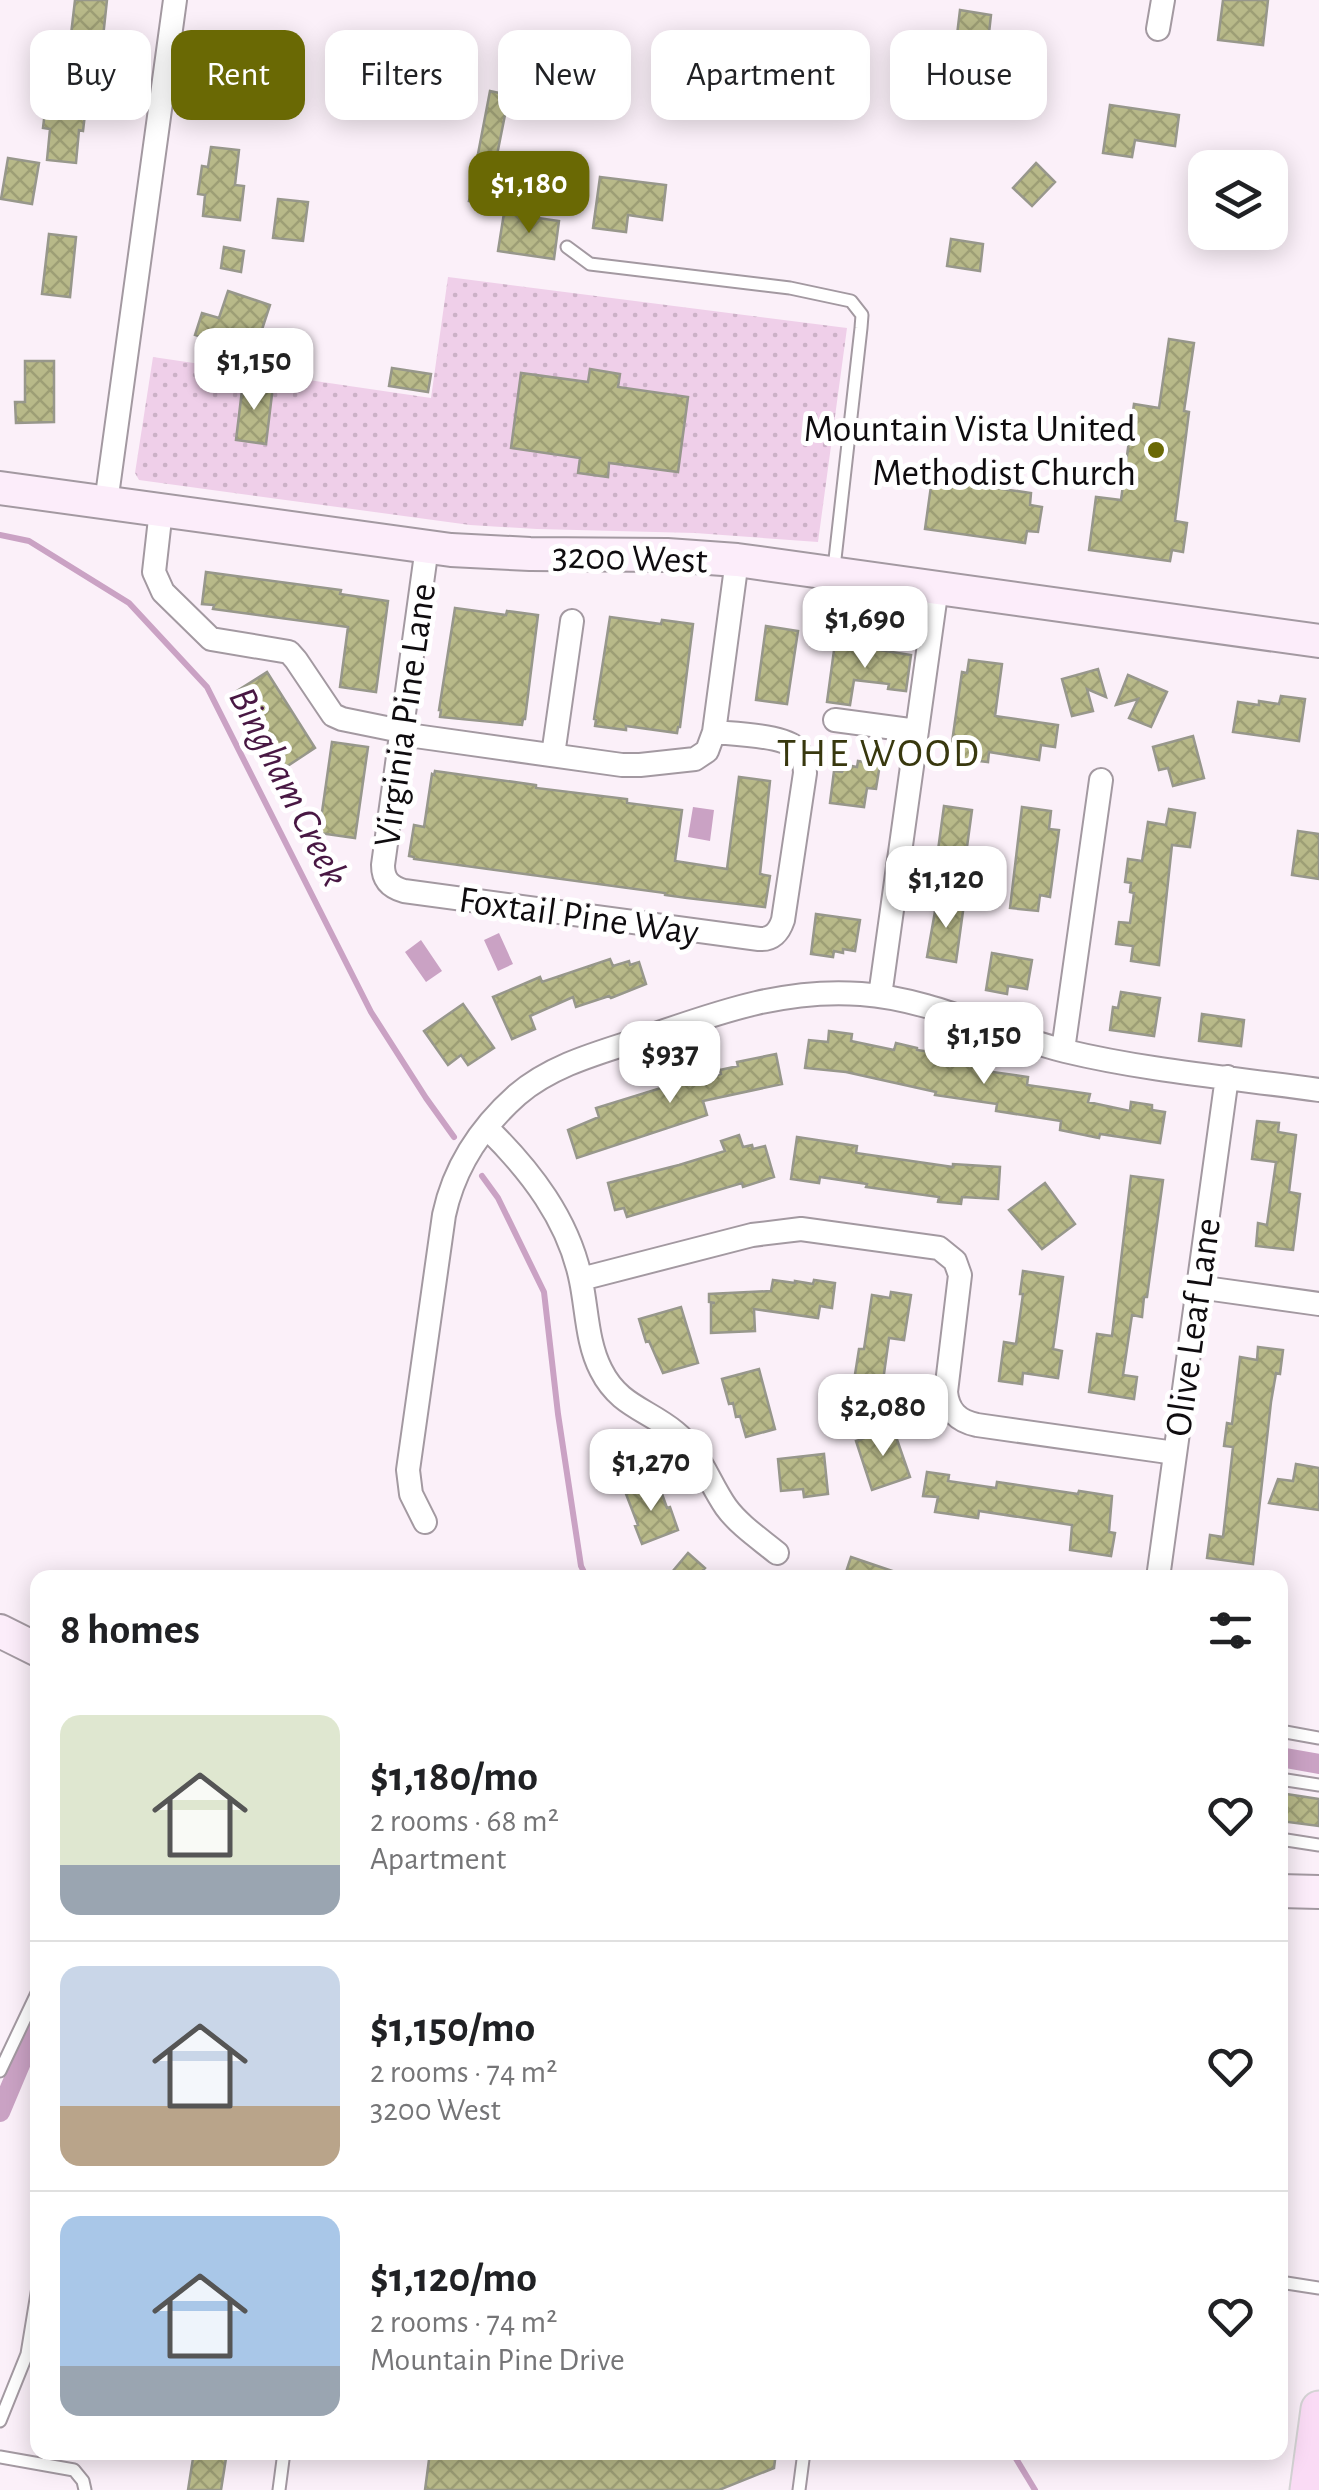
<!DOCTYPE html>
<meta charset="utf-8">
<style>
:root{--surface:#fff;--page:#f6f6f6;--text:#202124;--muted:#757577;--line:#e0e0e0;--accent:#6a6904}
body{margin:0;font-family:"Alegreya Sans",sans-serif;background:var(--page);color:var(--text);height:100vh;display:flex;flex-direction:column;font-size:38px;white-space:nowrap}
*{box-sizing:border-box;margin:0}
p{font-size:32px;color:var(--muted)}
.icon{flex:none;width:55px;height:55px;fill:none;stroke:currentColor;stroke-width:2;stroke-linecap:round;stroke-linejoin:round}
.map{position:relative;flex:1;overflow:hidden}
.details{position:absolute;left:30px;top:1570px;width:1258px;height:890px;display:flex;flex-direction:column;background:var(--surface);border-radius:20px;box-shadow:0 5px 25px #0003}
.details>*{flex:none}
.guide{position:absolute;left:30px;top:30px;width:1260px;height:90px;display:flex;gap:20px}
.tools{position:absolute;left:1188px;top:150px;display:grid;gap:20px}
.tools a{display:grid;place-items:center;width:100px;height:100px;border-radius:20px;background:var(--surface);box-shadow:0 5px 25px #0003;font-size:50px}
.price{position:absolute;translate:-50% -85px;padding:0 22px;border-radius:20px;background:#fff;color:#222;font-size:32px;line-height:65px;filter:drop-shadow(0 2px 5px #0008)}
.price::after{content:'';position:absolute;left:50%;top:60px;width:30px;height:22px;margin-left:-15px;background:inherit;clip-path:polygon(0 0,100% 0,50% 100%)}
.price.current{background:var(--accent);color:#fff}
ul{padding:0;list-style:none}
li{display:flex;align-items:center;gap:30px;height:250px;padding:0 30px}
li+li{border-top:2px solid var(--line)}
li span{display:grid;place-items:center;flex:none;width:280px;height:200px;border-radius:20px;color:#555}
li>.icon{margin-inline-start:auto}
span .icon{width:120px;height:120px;fill:#fffc;stroke-width:1}
li b{font-size:42px}
h2{display:flex;justify-content:space-between;align-items:center;height:120px;padding:0 30px;font-size:42px}
.pill{padding:0 35px;border-radius:20px;background:var(--surface);box-shadow:0 5px 25px #0003;font-size:35px;line-height:90px}
.pill.current{background:var(--accent);color:#fff}
.map>svg:first-child{display:block}
.grass{fill:url(#grass-dots)}
.water{fill:#caa2c4}
.lines{fill:none;stroke-linecap:round;stroke-linejoin:round}
.stream{stroke:#caa2c4;stroke-width:6}
.canal{stroke:#caa2c4;stroke-width:20}
.building{fill:url(#building-cross-hatch);stroke:#97978b;stroke-width:2.5}
.lane-casing{stroke:#a399a1;stroke-width:15}
.street-casing{stroke:#a399a1;stroke-width:26}
.secondary-casing{stroke:#a399a1;stroke-width:36}
.primary-casing{stroke:#d4d3d4;stroke-width:39}
.lane{stroke:#fff;stroke-width:11}
.street{stroke:#fff;stroke-width:22}
.secondary{stroke:#fcedfa;stroke-width:32}
.primary{stroke:#fadbf5;stroke-width:35}
.poi-dot{fill:#6a6904;stroke:#fff;stroke-width:4}
.labels{text-anchor:middle;stroke-width:10;stroke-linejoin:round;paint-order:stroke}
.poi-label{font-size:38px;fill:#0f0c0f;stroke:#fff;text-anchor:end}
.street-label{font-size:38px;fill:#0f0c0f;stroke:#fff}
.neighbourhood-label{font-size:40px;letter-spacing:2.5px;fill:#38380e;stroke:#fff}
.water-label{font-size:40px;font-style:italic;fill:#481743;stroke:#fff}
</style>
<div class="map">
<svg width="1319" height="2490" viewBox="0 0 1319 2490">
<defs>
<pattern id="grass-dots" width="8" height="8" patternUnits="userSpaceOnUse" patternTransform="scale(2.5)"><rect width="8" height="8" fill="#efcfe9"/><path d="M2 2h.1M6 6h.1" fill="none" stroke="#ccb1c7" stroke-width="1.8" stroke-linecap="round"/></pattern>
<pattern id="building-cross-hatch" width="8" height="8" patternUnits="userSpaceOnUse" patternTransform="scale(2.5)"><rect width="8" height="8" fill="#b8b989"/><path d="M0 0l8 8M0 8l8-8" fill="none" stroke="#9d9e75"/></pattern>
</defs>
<rect width="100%" height="100%" fill="#fbf0f9"/>
<path class="grass" d="M448,277l399,51 -29,214 -123,-9 -158,-4 -67,-4 -331,-45 -4,-7 18,-116 278,41z"/>
<path class="water" d="M693,807l21,3 -4,31 -22,-4z
M499,933l14,31 -15,7 -14,-31z
M421,940l21,31 -16,11 -21,-30z"/>
<g class="lines">
<path class="stream" d="M0,535l29,6 100,62 78,84 164,325 55,86 28,39
M482,1176l16,22 46,94 14,122 23,152 6,12
M1012,2452l23,38"/>
<path class="canal" d="M1280,1757l39,7
M0,2112l38,-90"/>
</g>
<path class="building" d="M75,0h32l-6,56 -32,-4z
M1223,0h45l-5,45 -45,-5z
M960,10l31,5 -4,36h-4l-5,38 -27,-4z
M225,37l28,4 -2,21h8l-3,23 -8,-1 -2,24 -30,-3 3,-23 -4,-1 3,-25 5,1z
M417,54l57,8 -5,35 -57,-8z
M490,91l19,4 -22,110 -18,-4z
M46,102l40,4 -3,25 -4,-1 -3,33 -29,-3 3,-31 -7,-1z
M1110,105l69,10 -4,31 -40,-6 -3,17 -29,-4z
M211,147l28,3 -4,35 9,1 -4,34 -37,-4 2,-21 -7,-1 4,-28 6,1z
M8,158l31,5 -7,41 -31,-5z
M1036,163l19,19 -23,24 -19,-18z
M600,177l66,8 -4,35 -34,-5 -2,17 -33,-4z
M278,199l30,3 -5,39 -30,-3z
M504,213l55,8 -5,38 -56,-8z
M49,234l27,3 -6,60 -28,-3z
M951,239l32,5 -3,27 -33,-5z
M224,247l20,4 -3,21 -20,-4z
M228,291l42,14 -16,49 -59,-19 7,-22 17,5z
M1169,339l25,4 -10,68 5,1 -14,109 12,2 -4,29 -11,-2 -2,11 -81,-11 7,-53 25,3 13,-96 25,4z
M25,361h29v61l-38,1 -1,-21h10z
M392,368l39,6 -3,18 -39,-6z
M590,369l30,5 -2,13 70,10 -10,75 -69,-9 -1,14 -30,-4 2,-15 -69,-10 10,-75 67,9z
M243,382l30,4 -7,58 -30,-4z
M932,479l99,14 -1,12 12,2 -4,25 -11,-1 -2,12 -100,-14z
M206,572l135,18 -1,4 48,7 -12,91 -36,-5 8,-60 -135,-18 1,-4 -12,-1z
M455,608l51,7 1,-4 31,4 -13,104h-2l-1,6 -82,-8 1,-7h-2z
M610,617l51,7 1,-4 31,4 -13,103h-2l-1,6 -51,-7v4l-31,-4 1,-6 -2,-1z
M766,626l32,5 -11,73 -31,-4z
M835,643l76,12 -5,36 -18,-2 1,-5 -35,-4 -4,25 -23,-3z
M969,660l33,4 -7,52 63,9 -3,22 -14,-2 -2,15 -50,-8 -1,10 -26,-3 2,-16 -12,-1 10,-70 5,1z
M1098,669l8,28 -19,-8 6,22 -21,5 -10,-37z
M267,672l48,76 -29,19 -49,-76z
M1128,675l39,17 -16,35 -22,-9 9,-19 -22,6z
M1281,696l24,3 -6,42 -66,-9 5,-30 21,3v-4l20,3z
M1193,736l11,42 -31,8 -5,-18 -9,2 -6,-23z
M332,742l36,5 -13,91 -36,-5z
M858,761l22,3 -4,25 -9,-1 -3,19 -34,-4 4,-32 8,1 4,-7 11,2z
M435,771l101,14v3l91,11v4l55,7 -7,51 52,8 12,-92 31,4 -10,93 10,2 -5,31 -78,-9 -22,-3v-2l-251,-34v-2l-5,-1 5,-31 10,2 8,-53 2,1z
M944,806l28,4 -8,59 -28,-4z
M1022,807l29,4 -2,18 10,1 -9,67 -10,-2 -2,16 -28,-3z
M1169,809l26,4 -5,34 -18,-2 -13,120 -28,-4 2,-15 -17,-2 3,-22 11,1 4,-30 -4,-1 1,-9 -6,-1 3,-23 14,2 6,-39 18,3z
M1298,831l21,3v45l-27,-4z
M937,900l27,4 -8,58 -29,-5z
M816,914l44,6 -5,31 -12,-2v4l-9,-2 -1,6 -22,-3z
M992,953l40,7 -5,29 -19,-3 -1,8 -21,-4z
M610,959l3,7 16,-5 1,4 9,-3 7,22 -35,14 -2,-2 -33,11 -3,-10 -43,19 5,13 -23,10 -19,-42 47,-20 2,5z
M1121,992l39,6 -6,38 -44,-6 3,-23 5,1z
M463,1004l31,44 -26,17 -7,-10 -13,10 -24,-34z
M1202,1014l42,6 -3,26 -42,-5z
M829,1031l23,3 -1,7 43,9 2,-7 21,5v2l40,6 -1,3 23,3 -1,8 50,7 -1,8 63,9 -2,8 42,9 1,-9 21,3v5l13,2 -5,31 -60,-9 -1,4 -39,-8 1,-9 -65,-10 1,-7 -62,-9 1,-3 -90,-20 -41,-4 4,-28 19,2z
M776,1054l6,30 -79,17 4,14 -130,43 -9,-28 31,-13 -3,-9 65,-20 2,3 26,-9 1,3 31,-11 -1,-4 18,-4 -1,-4z
M1257,1121l22,2 -1,9 18,3 -7,57 11,2 -7,56 -37,-4 2,-23 9,2 9,-63 -24,-3z
M739,1135l4,12 9,-2 1,4 12,-3 9,31 -31,10 -1,-4 -115,34 -3,-9 -9,2 -7,-27 71,-18 46,-14 -4,-10z
M797,1137l60,9 -1,7 97,14v-3l47,3 -2,32 -36,-2 -1,7 -23,-2 1,-5 -73,-10 1,-3 -47,-7 -1,6 -28,-4z
M1131,1176l32,4 -16,117h-3l-2,20 -10,-2 -9,60 14,2 -3,22 -45,-7 8,-58 15,2z
M1045,1183l30,41 -33,25 -33,-39z
M1023,1271l40,6 -10,72 9,2 -4,27 -35,-5 -1,11 -23,-3 5,-39 12,2 7,-50h-3z
M773,1280l22,3v-2l18,3 1,-4 21,3 -3,25 -12,-2 -2,12 -64,-9 1,22 -44,2v-30h4l-6,-1v-8l62,-3z
M891,1292l20,3 -7,45 -15,-2 -7,50 9,1 -4,22 -37,-5 9,-57h5l8,-54 18,3z
M681,1307l17,56 -35,10 -14,-32 -3,1 -7,-23z
M1258,1347l25,3 -3,24 -4,-1 -5,29 -18,162 -46,-6 3,-23 13,2 10,-90 -9,-1 3,-23 5,1 8,-67 17,3z
M759,1369l16,60 -29,8 -6,-21 -4,1 -3,-14 -4,1 -7,-25z
M893,1428l17,49 -38,13 -16,-49z
M824,1454l4,40 -24,3 -1,-8 -22,2 -3,-32z
M1296,1464l23,4v42l-50,-7 9,-24 15,2z
M927,1472l22,3 -1,6 48,7 1,-6 81,12 1,-3 33,5 -3,36 6,1 -4,23 -41,-6 2,-25 -93,-14 -1,7 -43,-6 3,-15 -15,-1z
M652,1484l5,12 5,-2 5,14 3,-1 8,23 -36,14 -7,-18 3,-1 -12,-31z
M688,1553l17,15 -9,10h-29z
M851,1557l53,18v3h-60z
M1280,1793l39,6v27l-39,-5z
M194,2452h33l-6,38h-33z
M430,2452h27l28,4 1,-4h290l-2,16 -55,22h-294z"/>
<g class="lines">
<defs>
<path id="lane" d="M567,247l23,17 200,24 61,13 11,14 -1,13 -27,240
M1280,1731l39,7
M1280,1779l39,6
M1280,1839l39,6
M0,2071l38,-80
M1280,2282l39,6
M0,2421l27,-67 11,-67
M0,2457l74,13 9,11 2,9
M279,2490l5,-38
M799,2490l5,-38"/>
<path id="street" d="M1158,29l5,-29
M106,503l69,-503
M161,510l-7,62 9,20 48,47 78,13 7,8 37,55 9,4 59,12
M427,547l-44,318c0,15 7,22 21,26l355,48c13,1 20,-7 24,-19l22,-147c0,-8 -2,-17 -8,-24 -13,-14 -63,-15 -83,-17
M835,720l82,11
M401,734l221,31h18l55,-6 12,-8 7,-19 23,-172
M553,755l19,-134
M880,996l57,-409
M1063,1050l38,-270
M487,1128c43,42 82,92 94,153 6,29 6,62 20,89 18,36 46,39 74,62 26,21 33,49 51,75 13,18 34,32 51,46
M581,1279l171,-44 49,-6 138,19 16,13 5,14 -14,117c2,19 12,29 31,33l198,28
M1198,1287l121,17
M425,1522l-14,-28 -3,-24 36,-255c10,-47 37,-88 73,-120 35,-30 81,-42 124,-56 73,-25 141,-51 220,-45 71,5 136,40 204,57 83,20 169,27 254,39
M1158,1578l69,-501"/>
<path id="secondary" d="M0,488l451,62 79,4 137,1 70,5 582,81
M0,1631l38,19
M1280,1891l39,1"/>
<path id="primary" d="M1308,2490l11,-81"/>
</defs>
<use href="#lane" class="lane-casing"/>
<use href="#street" class="street-casing"/>
<use href="#secondary" class="secondary-casing"/>
<use href="#primary" class="primary-casing"/>
<use href="#lane" class="lane"/>
<use href="#street" class="street"/>
<use href="#secondary" class="secondary"/>
<use href="#primary" class="primary"/>
</g>
<circle class="poi-dot" cx="1156" cy="450" r="10"/>
<g class="labels">
<g class="poi-label">
<text x="1136" y="441">Mountain Vista United<tspan x="1136" dy="44">Methodist Church</tspan></text>
</g>
<g class="street-label">
<text transform="translate(630 557) rotate(2)" y="13">3200 West</text>
<text transform="translate(404 715) rotate(-82)" y="13">Virginia Pine Lane</text>
<text transform="translate(579 915) rotate(8)" y="13">Foxtail Pine Way</text>
<text transform="translate(1192 1327) rotate(-82)" y="13">Olive Leaf Lane</text>
</g>
<g class="neighbourhood-label">
<text x="879" y="766">THE WOOD</text>
</g>
<g class="water-label">
<text transform="translate(290 786) rotate(63)" y="14">Bingham Creek</text>
</g>
</g>
</svg>
<div class="tools">
<a><svg class="icon" aria-label="layers" viewBox="0 0 24 24"><path d="M12 4l9 5-9 5-9-5zM3 14l9 5 9-5"/></svg></a>
</div>
<b class="price current" style="left:529px;top:236px">$1,180</b>
<b class="price" style="left:254px;top:413px">$1,150</b>
<b class="price" style="left:865px;top:671px">$1,690</b>
<b class="price" style="left:946px;top:931px">$1,120</b>
<b class="price" style="left:984px;top:1087px">$1,150</b>
<b class="price" style="left:670px;top:1106px">$937</b>
<b class="price" style="left:883px;top:1459px">$2,080</b>
<b class="price" style="left:651px;top:1514px">$1,270</b>
<div class="guide">
<a class="pill">Buy</a>
<a class="pill current">Rent</a>
<a class="pill">Filters</a>
<a class="pill">New</a>
<a class="pill">Apartment</a>
<a class="pill">House</a>
</div>
<section class="details">
<h2>8 homes<svg class="icon" aria-label="filters" viewBox="0 0 24 24"><path d="M4 7h16M4 17h16"/><circle cx="9" cy="7" r="2"/><circle cx="15" cy="17" r="2"/></svg></h2>
<ul>
<li><span style="background:linear-gradient(#dfe7d0 75%,#9aa5b1 0)"><svg class="icon" aria-label="home" viewBox="0 0 24 24"><path d="M3 11l9-7 9 7M6 9v11h12V9"/></svg></span><div><b>$1,180/mo</b><p>2 rooms · 68 m²</p><p>Apartment</p></div><svg class="icon" aria-label="heart" viewBox="0 0 24 24"><path d="M12 20l-8-8c-3-5 5-10 8-4 3-6 11-1 8 4z"/></svg></li>
<li><span style="background:linear-gradient(#c9d6e8 70%,#b9a48a 0)"><svg class="icon" aria-label="home" viewBox="0 0 24 24"><path d="M3 11l9-7 9 7M6 9v11h12V9"/></svg></span><div><b>$1,150/mo</b><p>2 rooms · 74 m²</p><p>3200 West</p></div><svg class="icon" aria-label="heart" viewBox="0 0 24 24"><path d="M12 20l-8-8c-3-5 5-10 8-4 3-6 11-1 8 4z"/></svg></li>
<li><span style="background:linear-gradient(#a9c7e8 75%,#9aa5b1 0)"><svg class="icon" aria-label="home" viewBox="0 0 24 24"><path d="M3 11l9-7 9 7M6 9v11h12V9"/></svg></span><div><b>$1,120/mo</b><p>2 rooms · 74 m²</p><p>Mountain Pine Drive</p></div><svg class="icon" aria-label="heart" viewBox="0 0 24 24"><path d="M12 20l-8-8c-3-5 5-10 8-4 3-6 11-1 8 4z"/></svg></li>
</ul>
</section>
</div>
